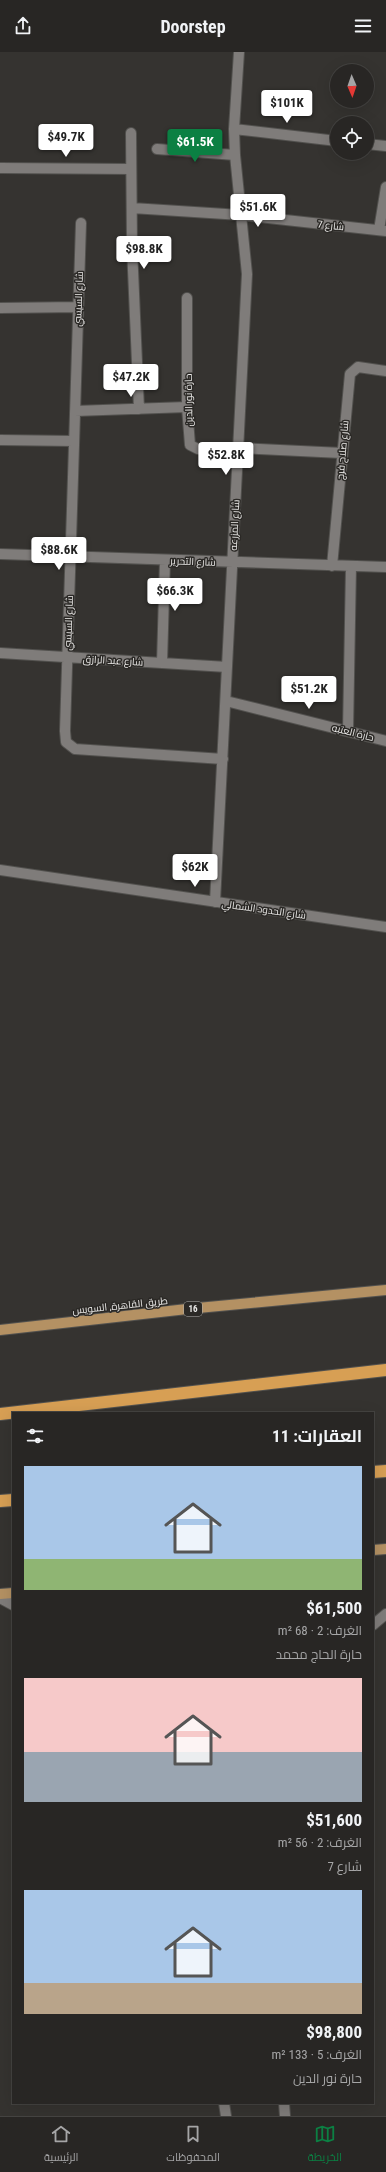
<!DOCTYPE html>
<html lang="ar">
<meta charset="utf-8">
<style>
:root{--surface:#282624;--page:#302e2c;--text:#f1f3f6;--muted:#a5a5a6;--line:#444341;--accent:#0b8043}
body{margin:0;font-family:"Roboto Condensed",Cairo,sans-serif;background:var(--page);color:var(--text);direction:rtl;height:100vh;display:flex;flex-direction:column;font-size:15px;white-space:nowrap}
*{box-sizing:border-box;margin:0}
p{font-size:13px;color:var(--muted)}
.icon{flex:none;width:22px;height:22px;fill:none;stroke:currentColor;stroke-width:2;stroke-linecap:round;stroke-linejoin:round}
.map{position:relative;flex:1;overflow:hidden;direction:ltr}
.details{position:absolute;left:12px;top:1360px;width:362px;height:692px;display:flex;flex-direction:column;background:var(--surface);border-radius:0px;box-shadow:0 4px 16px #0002,0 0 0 1px var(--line);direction:rtl}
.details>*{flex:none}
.needle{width:26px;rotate:178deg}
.tools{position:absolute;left:330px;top:12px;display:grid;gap:8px}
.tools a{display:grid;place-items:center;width:44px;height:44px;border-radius:50%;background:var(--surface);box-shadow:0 4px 16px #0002,0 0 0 1px var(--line);font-size:20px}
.price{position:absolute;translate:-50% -34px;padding:0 9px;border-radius:4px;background:#fff;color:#222;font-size:13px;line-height:26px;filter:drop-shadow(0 1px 2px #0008)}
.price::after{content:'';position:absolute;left:50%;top:24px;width:12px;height:9px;margin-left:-6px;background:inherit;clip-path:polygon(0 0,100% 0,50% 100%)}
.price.selected{background:var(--accent);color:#fff}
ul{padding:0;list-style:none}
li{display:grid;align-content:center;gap:8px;height:212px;padding:0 12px}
li span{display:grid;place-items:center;height:124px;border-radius:0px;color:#555}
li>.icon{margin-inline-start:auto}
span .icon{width:72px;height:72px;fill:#fffc;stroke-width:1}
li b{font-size:17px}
h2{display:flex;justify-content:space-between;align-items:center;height:48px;padding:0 12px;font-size:17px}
header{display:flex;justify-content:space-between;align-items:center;height:52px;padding:0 12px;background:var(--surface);font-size:18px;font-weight:700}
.menu{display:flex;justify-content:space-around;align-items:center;height:56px;border-top:1px solid var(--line);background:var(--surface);font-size:11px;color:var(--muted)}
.menu a{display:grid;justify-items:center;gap:2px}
.menu .selected{color:var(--accent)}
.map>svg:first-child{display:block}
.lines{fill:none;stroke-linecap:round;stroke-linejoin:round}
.minor-casing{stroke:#52514e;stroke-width:12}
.tertiary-casing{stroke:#52514e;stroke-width:12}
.primary-casing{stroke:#52514e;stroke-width:12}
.motorway-casing{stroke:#52514e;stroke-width:14}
.minor{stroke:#7f7c7a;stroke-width:10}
.tertiary{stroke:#7f7c7a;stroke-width:10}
.primary{stroke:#b49163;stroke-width:10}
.motorway{stroke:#d79f54;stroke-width:12}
.labels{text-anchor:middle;stroke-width:3;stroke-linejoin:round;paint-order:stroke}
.shield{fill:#2b2926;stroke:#b1b0ae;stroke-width:1}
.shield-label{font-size:9px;font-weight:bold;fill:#ebeae8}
.street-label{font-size:10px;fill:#ebeae8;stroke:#2b2926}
</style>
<header><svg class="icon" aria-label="menu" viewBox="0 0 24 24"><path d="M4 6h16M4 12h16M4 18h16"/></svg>Doorstep<svg class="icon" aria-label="share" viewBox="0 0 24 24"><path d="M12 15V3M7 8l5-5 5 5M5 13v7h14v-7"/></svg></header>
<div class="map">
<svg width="386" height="2064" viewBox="0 0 386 2064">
<rect width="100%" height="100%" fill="#353330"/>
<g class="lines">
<defs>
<path id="minor" d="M234,77l103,12
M131,81l1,114 7,162
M367,92l19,2
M157,97l78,6
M0,116l131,1
M132,156l109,7 145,16
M81,171l-16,508 1,11 9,7 148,10
M379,178l7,-43
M187,246v109l3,38 8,4 40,-1 104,5
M0,256l78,-1
M75,359l112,-4
M0,388l74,1
M0,502l386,13
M332,514l18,-192 8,-7 28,4
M0,601l227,14
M162,611l3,-103
M226,649l160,40
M348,679l3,-165
M0,818l386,57
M215,850l32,-628 -12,-119 -1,-26 5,-77"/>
<path id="tertiary" d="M0,1546l13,7
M373,1573l13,-11
M224,2051l2,13
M284,2051l1,13"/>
<path id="primary" d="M0,1278l187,-21 199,-19
M373,1498l13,-1
M0,1542l13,-1"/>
<path id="motorway" d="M0,1362l386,-44
M373,1420l13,-1
M0,1449l13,-1"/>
</defs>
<use href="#minor" class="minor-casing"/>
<use href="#tertiary" class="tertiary-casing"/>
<use href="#primary" class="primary-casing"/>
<use href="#motorway" class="motorway-casing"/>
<use href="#minor" class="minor"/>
<use href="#tertiary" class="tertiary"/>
<use href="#primary" class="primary"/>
<use href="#motorway" class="motorway"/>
</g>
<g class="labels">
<rect class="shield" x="184" y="1250" width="18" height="14" rx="3"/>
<g class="shield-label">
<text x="193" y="1260">16</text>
</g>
<g class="street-label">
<text transform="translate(331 173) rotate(6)" y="4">شارع 7</text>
<text transform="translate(78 247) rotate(-88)" y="4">شارع السيسي</text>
<text transform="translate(188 348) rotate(-91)" y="4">حارة نور الدين</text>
<text transform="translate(342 398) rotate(-85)" y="4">شارع صلاح فرج</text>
<text transform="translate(234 473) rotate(-87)" y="4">شارع المزرعه</text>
<text transform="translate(193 509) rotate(2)" y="4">شارع التحرير</text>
<text transform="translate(68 571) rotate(-88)" y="4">شارع السيسي</text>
<text transform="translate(113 608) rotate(3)" y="4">شارع عبد الرازق</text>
<text transform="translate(353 680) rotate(14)" y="4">حارة العتبه</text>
<text transform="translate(264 857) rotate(8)" y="4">شارع الحدود الشمالي</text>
<text transform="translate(120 1253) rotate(-6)" y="4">طريق القاهرة, السويس</text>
</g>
</g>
</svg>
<div class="tools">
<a><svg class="needle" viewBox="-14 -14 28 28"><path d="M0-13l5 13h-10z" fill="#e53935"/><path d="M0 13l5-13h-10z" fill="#a5a5a6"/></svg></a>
<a><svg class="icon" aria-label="locate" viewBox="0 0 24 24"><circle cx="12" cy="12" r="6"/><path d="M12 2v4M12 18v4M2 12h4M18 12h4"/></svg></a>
</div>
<b class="price" style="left:287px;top:72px">$101K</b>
<b class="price" style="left:66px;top:106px">$49.7K</b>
<b class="price selected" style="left:195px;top:111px">$61.5K</b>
<b class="price" style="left:258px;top:176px">$51.6K</b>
<b class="price" style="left:144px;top:218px">$98.8K</b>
<b class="price" style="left:131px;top:346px">$47.2K</b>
<b class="price" style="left:226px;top:424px">$52.8K</b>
<b class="price" style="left:59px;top:519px">$88.6K</b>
<b class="price" style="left:175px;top:560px">$66.3K</b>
<b class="price" style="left:309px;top:658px">$51.2K</b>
<b class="price" style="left:195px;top:836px">$62K</b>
<section class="details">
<h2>العقارات: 11<svg class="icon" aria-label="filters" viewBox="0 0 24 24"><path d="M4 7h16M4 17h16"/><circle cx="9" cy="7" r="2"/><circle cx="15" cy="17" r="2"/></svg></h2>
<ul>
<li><span style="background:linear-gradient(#a9c7e8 75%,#8fb573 0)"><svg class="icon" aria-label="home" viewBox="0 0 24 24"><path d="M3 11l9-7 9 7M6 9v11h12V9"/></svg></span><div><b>$61,500</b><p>الغرف: 2 · 68 m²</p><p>حارة الحاج محمد</p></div></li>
<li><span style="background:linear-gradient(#f6c9c9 60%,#9aa5b1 0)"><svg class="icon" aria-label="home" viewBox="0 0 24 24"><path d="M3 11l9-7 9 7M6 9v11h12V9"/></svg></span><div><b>$51,600</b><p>الغرف: 2 · 56 m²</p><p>شارع 7</p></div></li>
<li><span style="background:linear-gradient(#a9c7e8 75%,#b9a48a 0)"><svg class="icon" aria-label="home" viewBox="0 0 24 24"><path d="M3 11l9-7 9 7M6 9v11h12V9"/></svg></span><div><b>$98,800</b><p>الغرف: 5 · 133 m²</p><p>حارة نور الدين</p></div></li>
</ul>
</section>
</div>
<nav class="menu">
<a class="selected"><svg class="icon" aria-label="map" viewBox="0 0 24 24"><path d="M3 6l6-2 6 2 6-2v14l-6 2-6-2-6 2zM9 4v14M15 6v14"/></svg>الخريطة</a>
<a><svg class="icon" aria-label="saved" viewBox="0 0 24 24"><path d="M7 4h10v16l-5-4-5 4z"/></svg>المحفوظات</a>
<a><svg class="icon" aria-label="home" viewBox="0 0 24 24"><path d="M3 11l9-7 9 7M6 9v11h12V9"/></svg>الرئيسية</a>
</nav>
